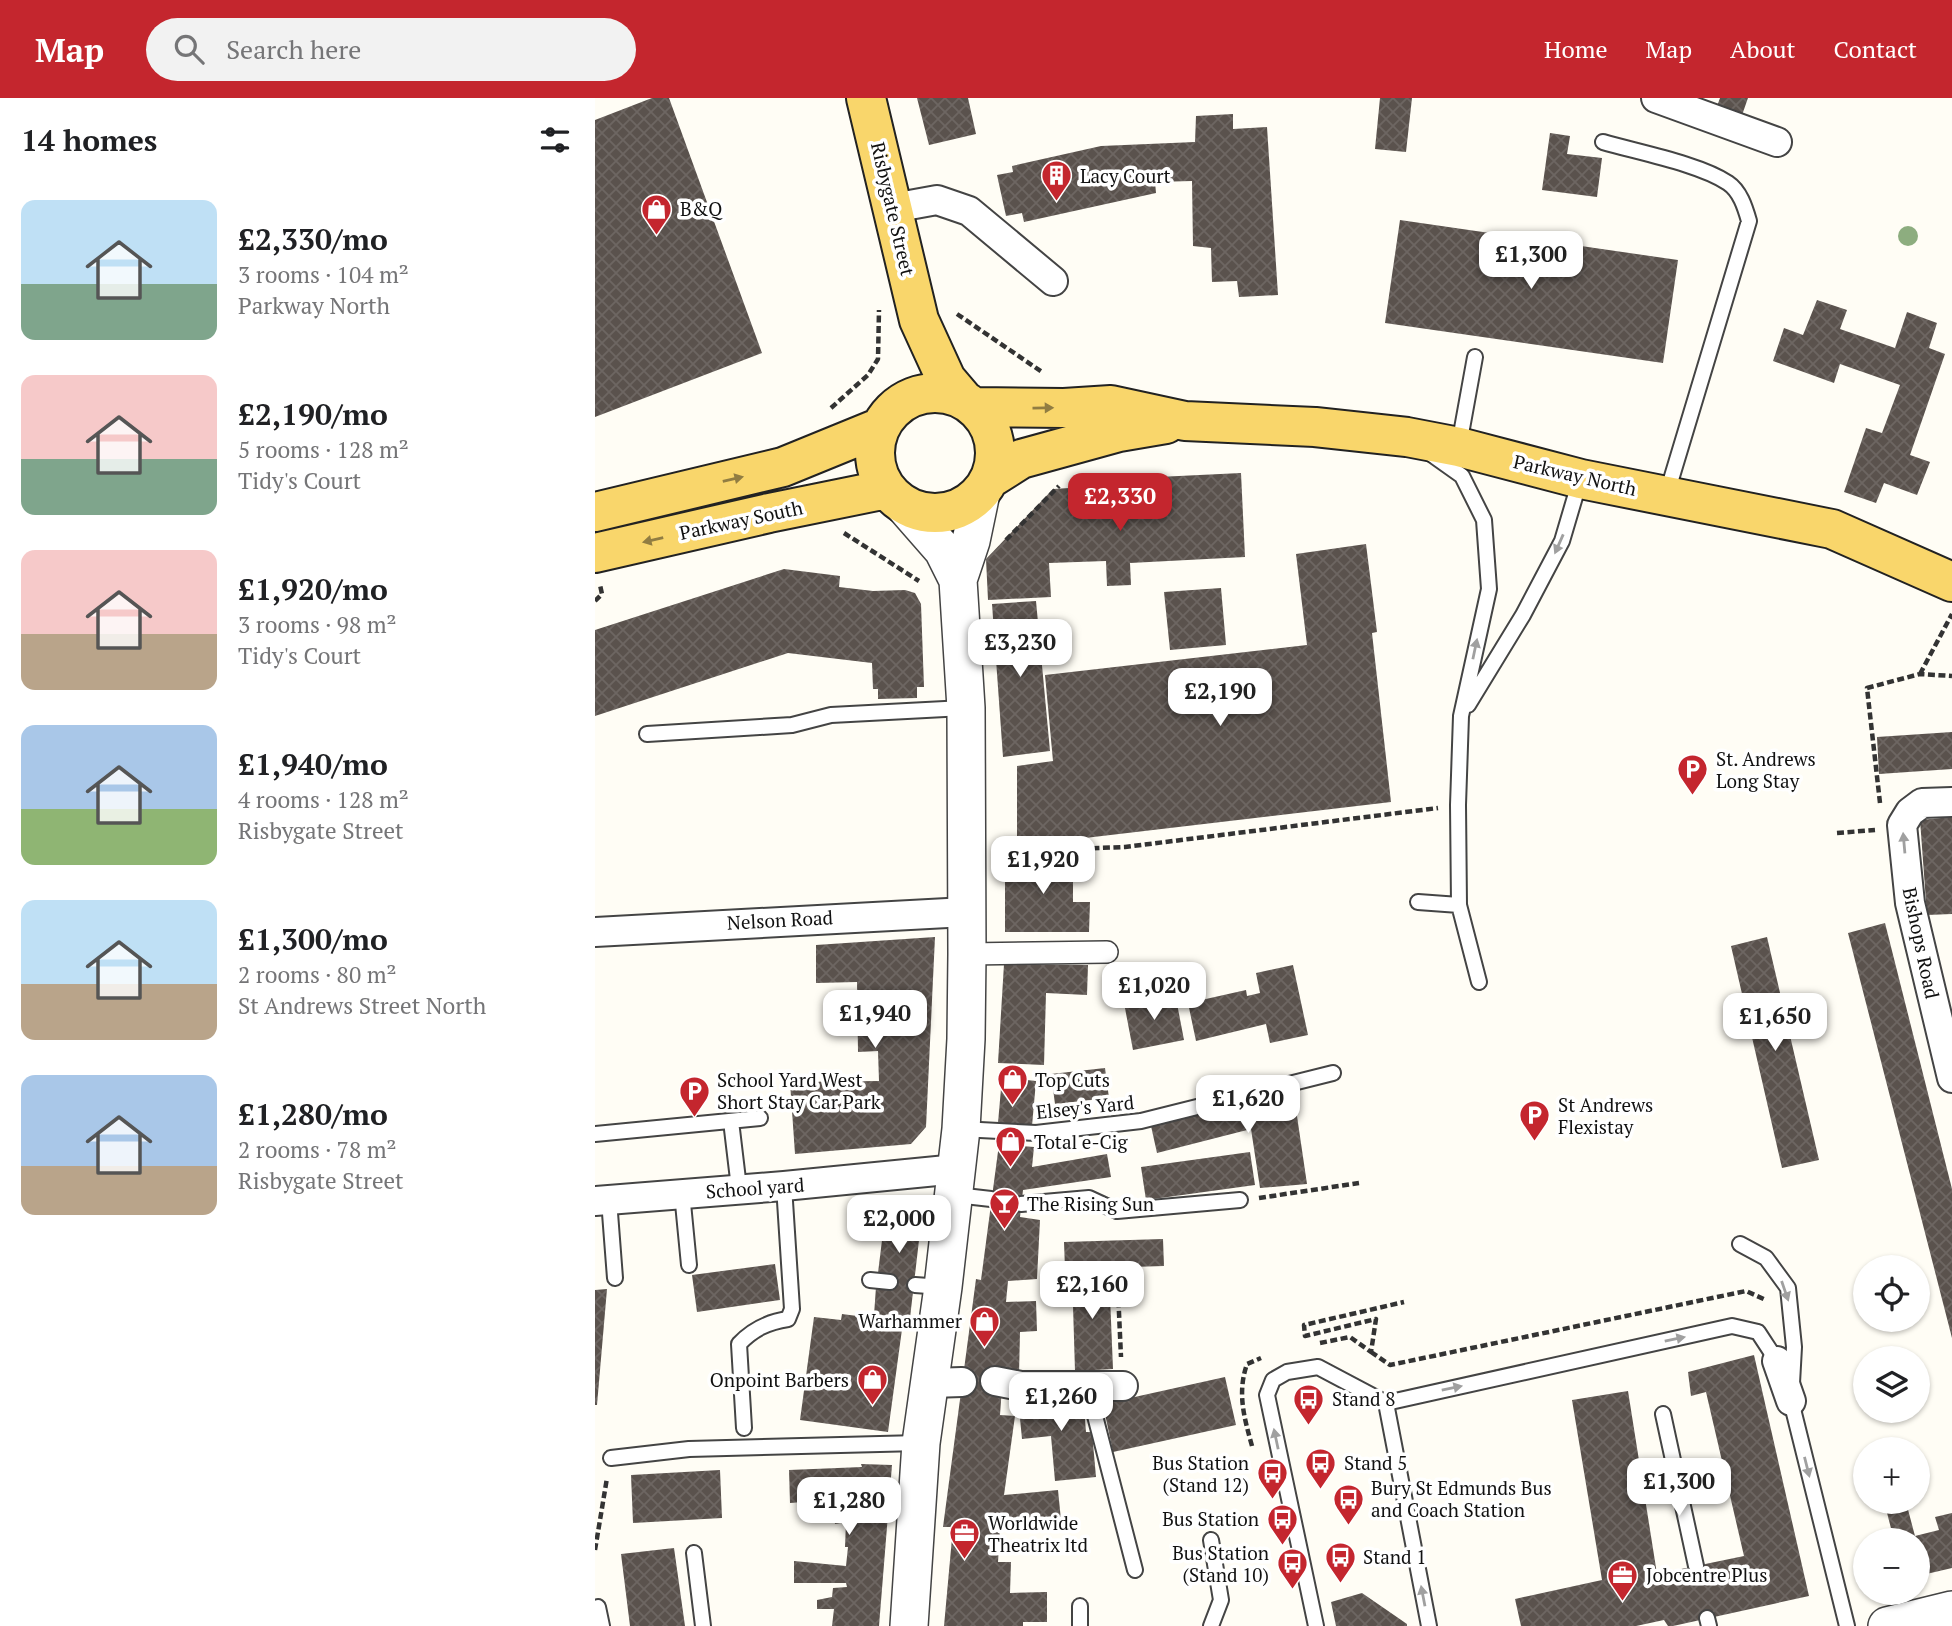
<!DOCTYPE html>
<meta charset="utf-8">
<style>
:root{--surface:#fff;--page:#f2f2f2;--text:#202124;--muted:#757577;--accent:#c4262e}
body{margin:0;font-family:"PT Serif",serif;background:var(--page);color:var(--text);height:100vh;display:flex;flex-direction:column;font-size:26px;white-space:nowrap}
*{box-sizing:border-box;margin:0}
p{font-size:23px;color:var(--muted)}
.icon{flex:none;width:38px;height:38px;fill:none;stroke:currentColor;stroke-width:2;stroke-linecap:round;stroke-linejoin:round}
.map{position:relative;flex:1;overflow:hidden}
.sheet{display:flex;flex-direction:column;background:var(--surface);width:595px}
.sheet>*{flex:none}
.tools{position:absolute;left:1258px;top:1157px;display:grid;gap:14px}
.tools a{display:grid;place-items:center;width:77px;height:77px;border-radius:50%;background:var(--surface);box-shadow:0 2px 5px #0004;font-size:35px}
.price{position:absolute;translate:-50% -60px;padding:0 16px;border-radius:14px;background:#fff;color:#222;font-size:23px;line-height:46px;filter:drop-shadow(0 2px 4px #0008)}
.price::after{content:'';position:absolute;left:50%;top:42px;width:21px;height:16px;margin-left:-10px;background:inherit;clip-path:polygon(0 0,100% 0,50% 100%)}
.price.current{background:var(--accent);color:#fff}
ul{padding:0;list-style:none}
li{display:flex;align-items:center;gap:21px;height:175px;padding:0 21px}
li span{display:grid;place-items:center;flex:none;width:196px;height:140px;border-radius:14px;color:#555}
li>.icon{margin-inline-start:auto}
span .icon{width:84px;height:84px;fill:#fffc;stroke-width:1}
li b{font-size:30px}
h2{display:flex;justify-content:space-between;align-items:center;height:84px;padding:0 21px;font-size:30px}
header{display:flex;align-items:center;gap:42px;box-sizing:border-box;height:98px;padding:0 35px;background:var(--accent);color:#fff}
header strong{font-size:33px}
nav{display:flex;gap:38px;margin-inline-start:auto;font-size:24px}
.search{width:490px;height:63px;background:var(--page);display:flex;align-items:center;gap:18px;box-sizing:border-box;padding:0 24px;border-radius:38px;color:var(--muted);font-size:26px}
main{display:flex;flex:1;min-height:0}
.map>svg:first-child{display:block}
.building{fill:url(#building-cross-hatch)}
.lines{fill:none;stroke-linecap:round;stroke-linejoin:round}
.service-casing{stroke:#444;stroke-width:18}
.pedestrian-casing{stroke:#444;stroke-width:24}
.minor-casing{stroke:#444;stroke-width:32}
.tertiary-casing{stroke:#444;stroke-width:40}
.primary-casing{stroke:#222;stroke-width:42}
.path{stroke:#333;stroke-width:4.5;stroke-dasharray:7 3.5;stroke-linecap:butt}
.service{stroke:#fff;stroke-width:14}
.pedestrian{stroke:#fff;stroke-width:21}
.minor{stroke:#fff;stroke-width:28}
.tertiary{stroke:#fff;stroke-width:37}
.primary{stroke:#f9d66b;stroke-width:38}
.tree{fill:#8dad7f}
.oneway{fill:#917d42}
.oneway2{fill:#a0a0a0}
.labels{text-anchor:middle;stroke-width:7;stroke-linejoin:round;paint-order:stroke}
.poi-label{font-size:19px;fill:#111;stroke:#fff;text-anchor:start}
.street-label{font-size:19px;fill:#111;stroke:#fff}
</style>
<header>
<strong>Map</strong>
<div class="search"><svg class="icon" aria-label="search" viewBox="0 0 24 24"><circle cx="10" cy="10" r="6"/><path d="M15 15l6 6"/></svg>Search here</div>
<nav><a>Home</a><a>Map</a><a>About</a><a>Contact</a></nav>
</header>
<main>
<section class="sheet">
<h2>14 homes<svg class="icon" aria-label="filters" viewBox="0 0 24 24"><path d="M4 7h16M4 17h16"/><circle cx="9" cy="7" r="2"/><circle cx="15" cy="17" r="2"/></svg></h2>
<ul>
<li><span style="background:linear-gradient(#bfe0f5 60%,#7fa58c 0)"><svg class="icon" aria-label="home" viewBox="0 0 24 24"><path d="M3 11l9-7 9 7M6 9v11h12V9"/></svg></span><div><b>£2,330/mo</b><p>3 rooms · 104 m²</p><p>Parkway North</p></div></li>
<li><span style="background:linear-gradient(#f6c9c9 60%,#7fa58c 0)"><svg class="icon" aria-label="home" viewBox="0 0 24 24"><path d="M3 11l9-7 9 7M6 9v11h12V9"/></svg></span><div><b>£2,190/mo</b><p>5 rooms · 128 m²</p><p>Tidy's Court</p></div></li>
<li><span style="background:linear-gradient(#f6c9c9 60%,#b9a48a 0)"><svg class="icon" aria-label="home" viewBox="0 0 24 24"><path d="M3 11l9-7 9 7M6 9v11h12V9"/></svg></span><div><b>£1,920/mo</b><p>3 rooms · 98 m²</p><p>Tidy's Court</p></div></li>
<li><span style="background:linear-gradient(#a9c7e8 60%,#8fb573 0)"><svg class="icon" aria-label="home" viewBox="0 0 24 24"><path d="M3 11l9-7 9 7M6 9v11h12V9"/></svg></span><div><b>£1,940/mo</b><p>4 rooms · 128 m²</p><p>Risbygate Street</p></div></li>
<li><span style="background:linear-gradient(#bfe0f5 60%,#b9a48a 0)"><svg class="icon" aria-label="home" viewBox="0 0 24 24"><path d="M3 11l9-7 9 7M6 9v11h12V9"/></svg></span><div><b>£1,300/mo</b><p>2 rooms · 80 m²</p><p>St Andrews Street North</p></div></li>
<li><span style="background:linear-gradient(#a9c7e8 65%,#b9a48a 0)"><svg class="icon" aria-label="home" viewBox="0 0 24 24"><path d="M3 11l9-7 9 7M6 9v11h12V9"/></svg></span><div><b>£1,280/mo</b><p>2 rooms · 78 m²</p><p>Risbygate Street</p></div></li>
</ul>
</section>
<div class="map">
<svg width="1357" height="1528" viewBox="0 0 1357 1528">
<defs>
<pattern id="building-cross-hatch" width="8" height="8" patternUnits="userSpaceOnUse" patternTransform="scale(1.75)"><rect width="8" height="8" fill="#5a524d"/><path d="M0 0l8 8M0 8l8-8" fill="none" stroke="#6d6662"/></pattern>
</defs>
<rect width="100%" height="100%" fill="#fffdf5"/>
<path class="building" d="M57,0h17l93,255 -167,64v-297z
M322,0h51l8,36 -47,11z
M785,0h32l-6,54 -31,-3z
M1125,0h28l-7,20 -25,-9z
M638,16v15l34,-2 11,168 -39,2 -2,-16 -25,1 -1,-34 -18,-2 -1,-65 -37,1 1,11 -132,29 -2,-9 -16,3 -9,-41 16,-3 -1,-6 89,-20 94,-4 1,-26z
M955,35l20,3 -3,18 35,4 -5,39 -55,-7z
M805,122l278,40 -15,103 -278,-40z
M1222,202l30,10 -7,19 55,19 12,-36 30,11 -8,25 16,6 -35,101 20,7 -13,33 -33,-12 -8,20 -32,-11 22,-64 16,5 18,-48 -60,-21 -6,19 -61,-22 11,-33 19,7z
M646,375l4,84 -115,6 1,22 -24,1 -1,-25 -57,2 2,34 -63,3 -2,-41 67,-70 33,-2 1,11h14v5l18,-1v-5l40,-1 -1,-19z
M771,446l11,88 -5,1 19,169 -374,44v-80l36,-5 -8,-86 262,-30 -11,-91z
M189,471l56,7 -1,11 34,4 32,-1 10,3 6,11 3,83h-7v11l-39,1v-10h-5l-1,-26 -84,-10 -193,63v-86z
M626,490l5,57 -56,5 -6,-58z
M441,503l14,150 -47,6 -11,-153z
M1357,634v37l-73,5 -2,-37z
M1357,719v97l-25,1 -7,-95z
M410,757h68v47h17l-1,30h-84z
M1290,825l67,266v149l-104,-405z
M340,839l-9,190 -15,17 -116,10 -5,-72 89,-1 -1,-30 -20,1 -1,-70 -41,1v-38z
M1172,839l52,223 -37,8 -51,-222z
M409,866l84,1 -1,30 -41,-2 -2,72 -46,-2z
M698,867l15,70 -38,8 -4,-19 -70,17 -8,-38 58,-13 1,6 13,-3 -4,-20z
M580,895l9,47 -51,10 -9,-47z
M510,970l4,30 -54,6 -4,-30z
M407,979l34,4 -4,45 -34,-3z
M698,991l14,95 -47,4 -9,-59 -94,24 -6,-27z
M404,1046l35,3 -2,20 75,-13 4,23 -88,13 -3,27 20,3 -3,59 -29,2 -2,21 30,-1 1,30 -17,1 -1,43 -17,12 -2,28 15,1 -11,79 54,-5 4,40h-62l-2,32h13l-1,31 37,-1v30h-24v4h-79l9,-99h-10l26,-195 7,-53 5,1z
M655,1054l5,33 -109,15 -5,-33z
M305,1099h24l-14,121 -36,-3 2,-28 13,2 2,-14 -13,-2 5,-41 1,-33z
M568,1141l1,27 -99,3 -1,-27z
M180,1166l5,36 -83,12 -5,-37z
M514,1174l4,97 -38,2 -3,-98z
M12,1191l-10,116h-2v-115z
M247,1216l61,8 -15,110 -88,-12 14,-103 27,3z
M1159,1257l55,241 -136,30h-5l-4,-6 -28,6h-115l-6,-27 87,-19 -30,-180 56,-9 29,183 87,-18 -38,-164 -15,4 -3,-24z
M630,1279l11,48 -123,27 -10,-48z
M488,1297l3,37h6l4,45 -41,4 -4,-45 -29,3 -4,-41z
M266,1366l31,1 -13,161h-47l2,-17h-17v-9l15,-3 1,-9 14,-1 -1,-4h-52v-22l52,5 2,-19h-3l1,-25 -11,2 -1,-8 -14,1 -4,-8v-8l-26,2 -1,-33 73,-3z
M125,1372l2,48 -89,5 -2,-48z
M1302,1404h9l9,34 24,-6 -4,-13 17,-4v55l-34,8v-36h-24l-9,-35z
M79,1450l11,78h-55l-9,-72z
M767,1495l45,31v2h-71l-5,-24z"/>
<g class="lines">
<defs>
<path id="service" d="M1008,44c34,10 97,22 125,41 12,8 17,24 21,38l-82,272
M864,347l16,-88
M836,356l31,22 22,44 5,69 -28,127 -3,89 1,100 20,77
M873,607l55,-90 39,-74 18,-61
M52,636l145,-9 39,-10 133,-7
M823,804l41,3
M136,1023l8,67
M366,1031l75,4 105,-12 192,-48
M0,1036l165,-16
M87,1095l7,72
M361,1097l35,4
M14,1102l6,78
M426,1106l68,-6 28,13 123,-11
M1145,1146l26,14 22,30 6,59 -3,54 56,225
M275,1182l20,2
M320,1187l27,2
M492,1287l48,185
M791,1305l43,223
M1068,1316l33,152
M149,1330l-5,-84c14,-15 29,-22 49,-25l4,-10 -8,-123
M16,1360l78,-9 230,-6
M616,1442l10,60 -10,26
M99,1455l9,73
M485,1508v20
M3,1509l4,19
M1112,1520l2,8
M721,1528l-49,-231 6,-15 14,-8 31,-5 68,36 346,-77 26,6 19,29"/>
<path id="pedestrian" d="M372,856l140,-2"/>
<path id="minor" d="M1061,0l121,44
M298,110l44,-8 32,11 84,70
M1357,704l-30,1 -12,9 -8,13 8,78 42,175
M0,834l371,-20
M0,1103l189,-15 173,-17
M1182,1263l14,40
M400,1283l26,5h102
M336,1285l31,-1"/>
<path id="tertiary" d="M306,404l42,48 15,30 8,128 1,246 -1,85 -5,90 -18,158 -22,156 -12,183
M363,482l13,-39 10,-48
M1292,1528l65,-16"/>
<path id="primary" d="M271,0l53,222 27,59 17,20
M280 355a60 60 0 1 1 120 0a60 60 0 1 1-120 0Z
M380,309l89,1 47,-3 74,16 130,6 92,10 52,10 122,32 251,50 120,53
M396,380l30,-19 98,-27 47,-8
M0,414l188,-45 98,-40
M0,455l174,-40 118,-24"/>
</defs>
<use href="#service" class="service-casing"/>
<use href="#pedestrian" class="pedestrian-casing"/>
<use href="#minor" class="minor-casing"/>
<use href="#tertiary" class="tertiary-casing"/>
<use href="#primary" class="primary-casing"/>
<path class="path" d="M362,216l85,58
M236,310l37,-33 10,-16 1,-49
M249,435l75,48
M411,442l53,-54
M0,503l7,-7 -2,-9
M1325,576l32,-60
M1285,705l-13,-115 53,-14 32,2
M1242,735l38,-3
M403,754l127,-5 313,-39
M664,1100l100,-15
M522,1171l4,88
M725,1245l30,-6 21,15 5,-33 -71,17 -1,-11 100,-23
M776,1254l19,13 356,-74 20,9
M657,1348c-8,-29 -15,-53 -5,-82l14,-6
M0,1452l12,-72"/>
<use href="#service" class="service"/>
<use href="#pedestrian" class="pedestrian"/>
<use href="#minor" class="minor"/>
<use href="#tertiary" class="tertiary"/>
<use href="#primary" class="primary"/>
</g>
<circle class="tree" cx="1313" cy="138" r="10"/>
<defs><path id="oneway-solid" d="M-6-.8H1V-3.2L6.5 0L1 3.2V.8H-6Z" transform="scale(1.75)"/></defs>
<g class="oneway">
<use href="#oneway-solid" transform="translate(448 310) rotate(-1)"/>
<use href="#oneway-solid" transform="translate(138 381) rotate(-13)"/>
<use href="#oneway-solid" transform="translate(58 442) rotate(167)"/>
</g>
<g class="oneway2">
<use href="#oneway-solid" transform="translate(964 446) rotate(114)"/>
<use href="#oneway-solid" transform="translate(880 551) rotate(-78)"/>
<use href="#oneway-solid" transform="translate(1309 745) rotate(-95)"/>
<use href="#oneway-solid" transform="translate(1190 1193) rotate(71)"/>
<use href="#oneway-solid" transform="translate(1080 1241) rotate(-12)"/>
<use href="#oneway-solid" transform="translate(857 1290) rotate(-12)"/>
<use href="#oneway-solid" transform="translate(681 1341) rotate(-102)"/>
<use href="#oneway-solid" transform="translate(1212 1369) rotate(76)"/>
<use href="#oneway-solid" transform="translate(828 1498) rotate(-101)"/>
</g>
<defs>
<symbol id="building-pin" viewBox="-11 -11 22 30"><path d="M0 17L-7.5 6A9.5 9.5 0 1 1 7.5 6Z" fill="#c4262e" stroke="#fff"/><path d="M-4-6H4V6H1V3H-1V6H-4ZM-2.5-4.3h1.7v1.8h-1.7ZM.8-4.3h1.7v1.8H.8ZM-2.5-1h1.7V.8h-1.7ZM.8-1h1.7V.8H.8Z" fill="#fff"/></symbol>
<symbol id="shop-pin" viewBox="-11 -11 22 30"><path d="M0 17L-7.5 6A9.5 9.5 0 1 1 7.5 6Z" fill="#c4262e" stroke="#fff"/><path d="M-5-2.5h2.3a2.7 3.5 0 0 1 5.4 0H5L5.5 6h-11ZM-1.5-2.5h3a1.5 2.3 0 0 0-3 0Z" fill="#fff"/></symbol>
<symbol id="parking-pin" viewBox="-11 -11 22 30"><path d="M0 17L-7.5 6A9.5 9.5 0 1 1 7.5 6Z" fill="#c4262e" stroke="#fff"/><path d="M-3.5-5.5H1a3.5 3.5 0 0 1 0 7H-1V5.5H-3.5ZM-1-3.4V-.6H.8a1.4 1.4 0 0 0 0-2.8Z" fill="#fff"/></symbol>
<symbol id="bar-pin" viewBox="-11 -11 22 30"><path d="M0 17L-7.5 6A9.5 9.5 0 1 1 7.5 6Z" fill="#c4262e" stroke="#fff"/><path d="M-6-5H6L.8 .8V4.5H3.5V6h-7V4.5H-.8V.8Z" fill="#fff"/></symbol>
<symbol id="bus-pin" viewBox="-11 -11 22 30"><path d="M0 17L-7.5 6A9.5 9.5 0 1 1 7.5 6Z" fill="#c4262e" stroke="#fff"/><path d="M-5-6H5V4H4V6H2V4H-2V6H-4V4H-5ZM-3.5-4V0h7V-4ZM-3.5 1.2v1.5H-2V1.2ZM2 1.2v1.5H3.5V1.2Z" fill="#fff"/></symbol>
<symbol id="office-pin" viewBox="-11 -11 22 30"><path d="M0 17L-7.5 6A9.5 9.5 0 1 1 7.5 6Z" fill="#c4262e" stroke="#fff"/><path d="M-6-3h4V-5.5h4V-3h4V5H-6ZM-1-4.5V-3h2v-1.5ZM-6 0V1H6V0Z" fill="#fff"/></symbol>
</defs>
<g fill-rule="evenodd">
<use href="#building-pin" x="444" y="60" width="35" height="47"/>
<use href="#shop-pin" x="44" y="94" width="35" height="47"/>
<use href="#parking-pin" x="1080" y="654" width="35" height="47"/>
<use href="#shop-pin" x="400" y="964" width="35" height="47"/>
<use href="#parking-pin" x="82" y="976" width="35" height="47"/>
<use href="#parking-pin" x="922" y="1000" width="35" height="47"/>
<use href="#shop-pin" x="398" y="1026" width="35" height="47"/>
<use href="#bar-pin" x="392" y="1088" width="35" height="47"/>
<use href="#shop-pin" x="372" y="1206" width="35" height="47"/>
<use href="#shop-pin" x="260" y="1264" width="35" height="47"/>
<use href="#bus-pin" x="696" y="1284" width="35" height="47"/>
<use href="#bus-pin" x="708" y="1348" width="35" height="47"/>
<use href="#bus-pin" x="660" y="1358" width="35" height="47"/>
<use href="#bus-pin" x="736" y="1384" width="35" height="47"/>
<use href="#bus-pin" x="670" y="1404" width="35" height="47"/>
<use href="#office-pin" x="352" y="1418" width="35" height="47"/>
<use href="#bus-pin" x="728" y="1442" width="35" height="47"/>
<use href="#bus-pin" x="680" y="1448" width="35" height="47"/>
<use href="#office-pin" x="1010" y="1460" width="35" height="47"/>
</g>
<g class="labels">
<g class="poi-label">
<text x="485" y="85">Lacy Court</text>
<text x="85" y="118">B&amp;Q</text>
<text x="1121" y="668">St. Andrews<tspan x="1121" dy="22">Long Stay</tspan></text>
<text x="122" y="989">School Yard West<tspan x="122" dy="22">Short Stay Car Park</tspan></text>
<text x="440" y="989">Top Cuts</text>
<text x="963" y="1014">St Andrews<tspan x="963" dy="22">Flexistay</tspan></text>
<text x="439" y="1051">Total e-Cig</text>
<text x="432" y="1113">The Rising Sun</text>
<text x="367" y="1230" text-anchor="end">Warhammer</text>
<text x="254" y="1289" text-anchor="end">Onpoint Barbers</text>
<text x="737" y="1308">Stand 8</text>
<text x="654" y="1372" text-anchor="end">Bus Station<tspan x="654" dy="22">(Stand 12)</tspan></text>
<text x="749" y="1372">Stand 5</text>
<text x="776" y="1397">Bury St Edmunds Bus<tspan x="776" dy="22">and Coach Station</tspan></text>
<text x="664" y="1428" text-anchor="end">Bus Station</text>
<text x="393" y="1432">Worldwide<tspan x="393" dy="22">Theatrix ltd</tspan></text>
<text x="674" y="1462" text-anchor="end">Bus Station<tspan x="674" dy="22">(Stand 10)</tspan></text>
<text x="768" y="1466">Stand 1</text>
<text x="1051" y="1484">Jobcentre Plus</text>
</g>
<g class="street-label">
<text transform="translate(298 111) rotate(77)" y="7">Risbygate Street</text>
<text transform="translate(980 377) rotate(13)" y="7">Parkway North</text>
<text transform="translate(146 422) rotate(-12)" y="7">Parkway South</text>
<text transform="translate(185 822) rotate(-3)" y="7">Nelson Road</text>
<text transform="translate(1326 845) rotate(78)" y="7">Bishops Road</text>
<text transform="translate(490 1009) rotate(-6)" y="7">Elsey's Yard</text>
<text transform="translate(160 1090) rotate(-4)" y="7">School yard</text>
</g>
</g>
</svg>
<div class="tools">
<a><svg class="icon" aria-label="locate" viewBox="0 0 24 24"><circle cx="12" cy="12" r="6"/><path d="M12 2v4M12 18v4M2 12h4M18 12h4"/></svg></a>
<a><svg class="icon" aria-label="layers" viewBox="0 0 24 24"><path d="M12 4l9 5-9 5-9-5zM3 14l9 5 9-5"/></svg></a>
<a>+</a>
<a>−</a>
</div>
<b class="price" style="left:936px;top:193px">£1,300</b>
<b class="price current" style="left:525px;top:435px">£2,330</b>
<b class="price" style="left:425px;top:581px">£3,230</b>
<b class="price" style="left:625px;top:630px">£2,190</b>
<b class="price" style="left:448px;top:798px">£1,920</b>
<b class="price" style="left:559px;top:924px">£1,020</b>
<b class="price" style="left:280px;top:952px">£1,940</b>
<b class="price" style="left:1180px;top:955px">£1,650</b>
<b class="price" style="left:653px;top:1037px">£1,620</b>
<b class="price" style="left:304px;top:1157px">£2,000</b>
<b class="price" style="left:497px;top:1223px">£2,160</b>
<b class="price" style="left:466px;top:1335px">£1,260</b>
<b class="price" style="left:1084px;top:1420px">£1,300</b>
<b class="price" style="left:254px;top:1439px">£1,280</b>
</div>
</main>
